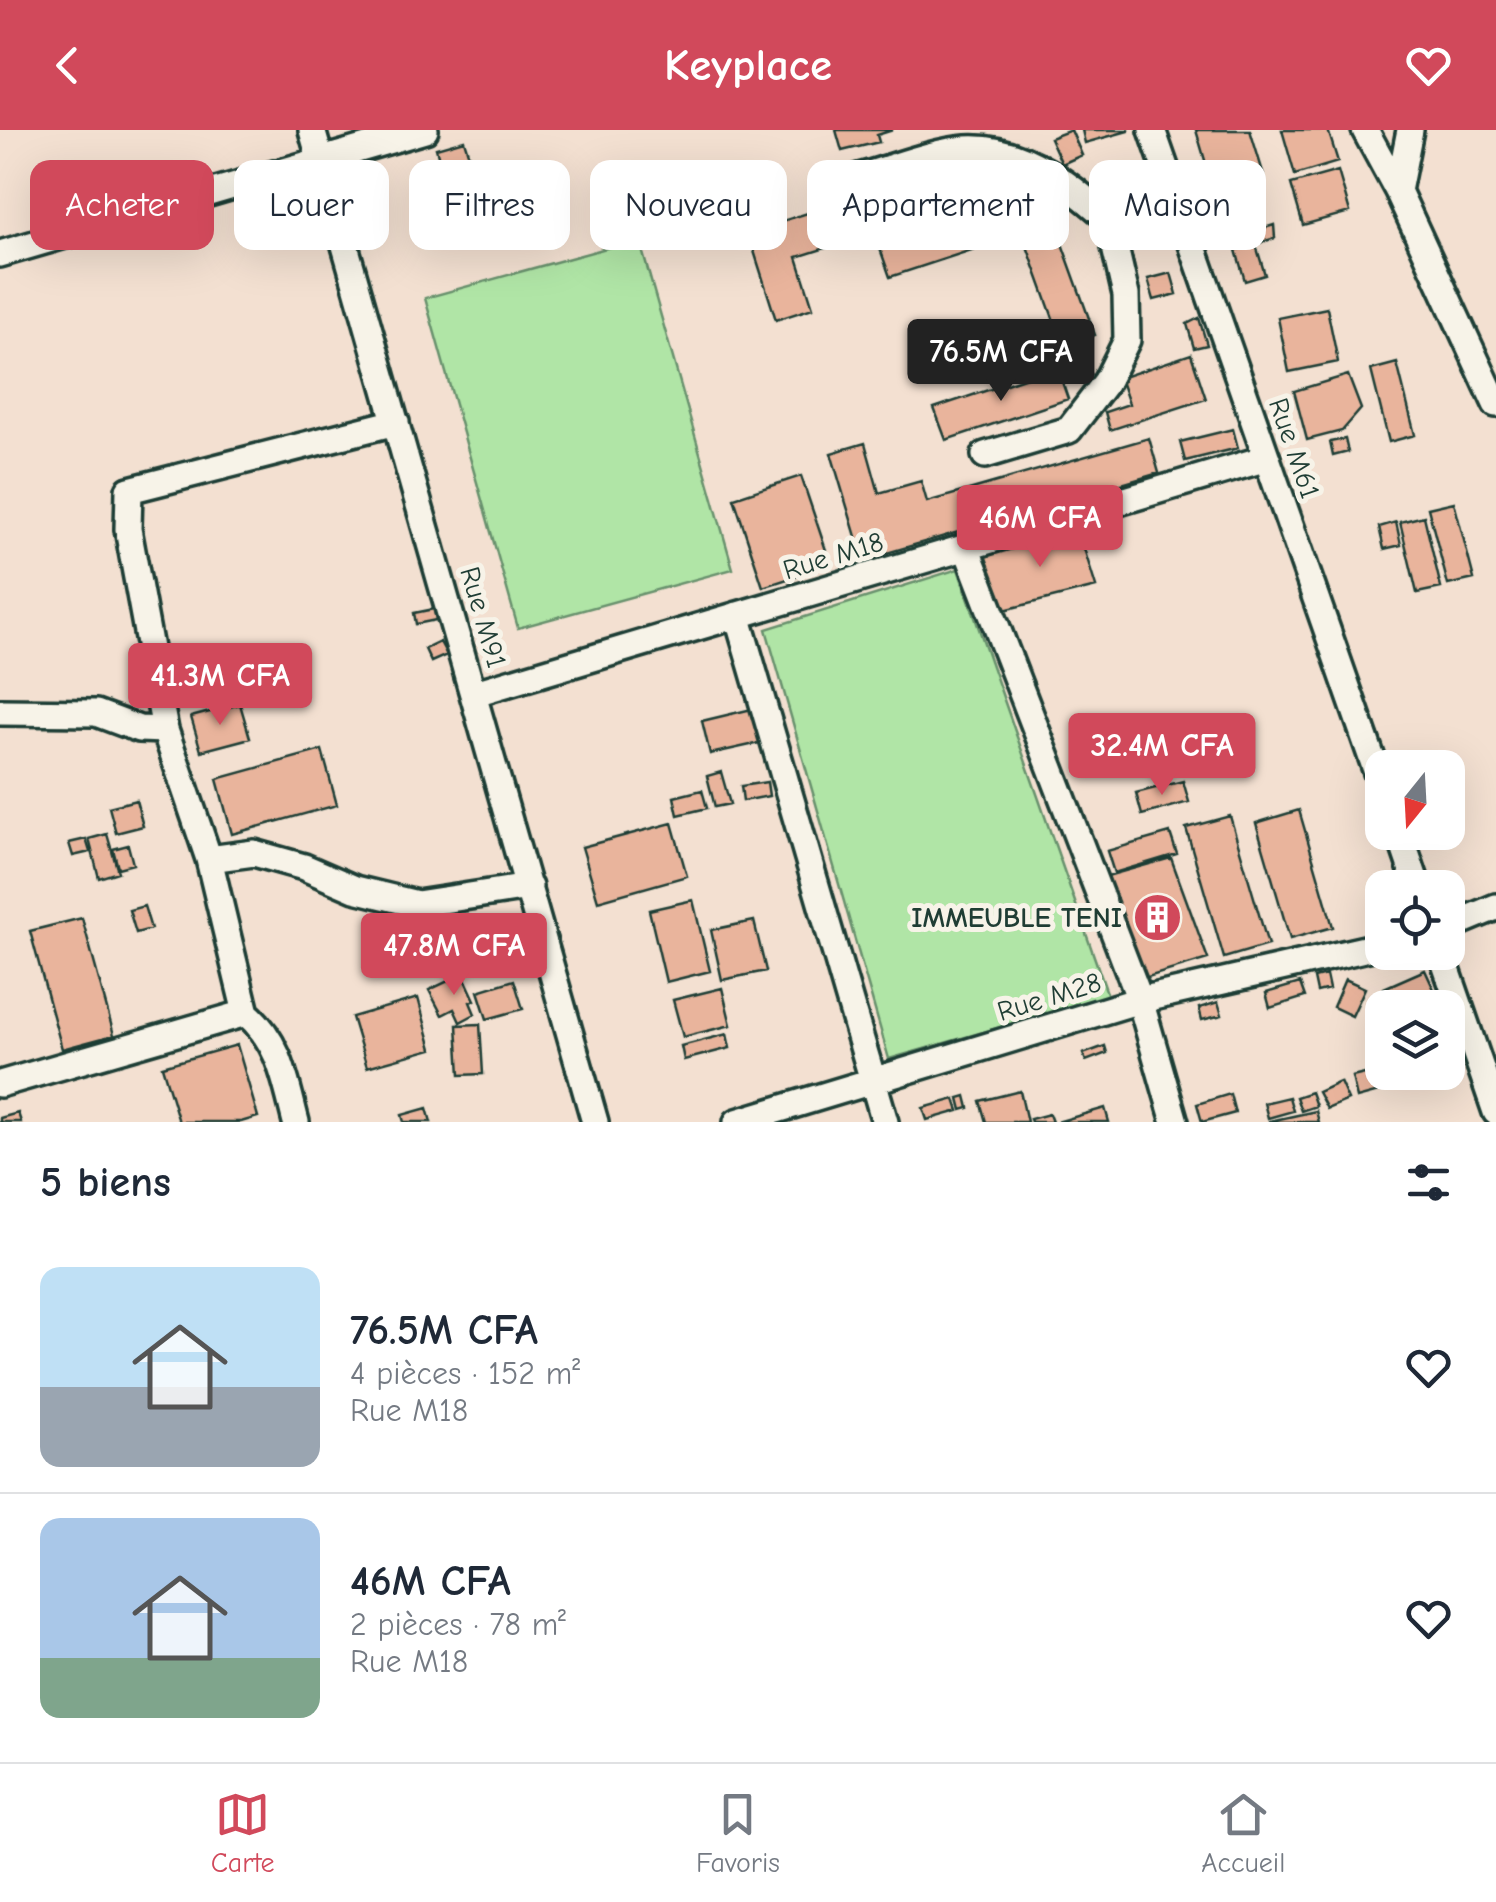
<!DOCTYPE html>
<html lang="fr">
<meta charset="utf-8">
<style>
:root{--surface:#fff;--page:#f6f6f7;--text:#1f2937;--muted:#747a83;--line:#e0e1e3;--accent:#d1495b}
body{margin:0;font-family:"Comic Neue",sans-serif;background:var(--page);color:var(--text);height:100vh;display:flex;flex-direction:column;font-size:38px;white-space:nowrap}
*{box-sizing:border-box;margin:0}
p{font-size:32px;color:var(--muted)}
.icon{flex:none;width:55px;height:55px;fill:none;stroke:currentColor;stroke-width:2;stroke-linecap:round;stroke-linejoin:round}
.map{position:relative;height:992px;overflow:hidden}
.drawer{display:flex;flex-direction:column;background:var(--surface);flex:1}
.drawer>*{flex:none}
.banner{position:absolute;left:30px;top:30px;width:1438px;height:90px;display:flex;gap:20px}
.needle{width:65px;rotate:198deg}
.controls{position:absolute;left:1365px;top:620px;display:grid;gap:20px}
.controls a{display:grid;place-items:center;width:100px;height:100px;border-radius:20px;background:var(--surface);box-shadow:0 10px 40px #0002;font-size:50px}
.price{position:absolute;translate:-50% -85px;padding:0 22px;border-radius:10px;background:var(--accent);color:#fff;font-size:32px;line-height:65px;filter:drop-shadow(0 2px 5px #0008)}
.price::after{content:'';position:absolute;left:50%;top:60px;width:30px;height:22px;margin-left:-15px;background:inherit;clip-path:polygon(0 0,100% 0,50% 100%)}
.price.active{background:#222;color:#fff}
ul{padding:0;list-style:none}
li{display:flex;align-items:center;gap:30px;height:250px;padding:0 40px}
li+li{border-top:2px solid var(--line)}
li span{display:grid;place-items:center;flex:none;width:280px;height:200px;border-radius:20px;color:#555}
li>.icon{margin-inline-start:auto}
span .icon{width:120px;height:120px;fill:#fffc;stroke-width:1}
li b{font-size:42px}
h2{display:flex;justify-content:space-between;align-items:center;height:120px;padding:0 40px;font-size:42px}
.chip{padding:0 35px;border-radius:20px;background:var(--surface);box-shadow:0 10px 40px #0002;font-size:35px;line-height:90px}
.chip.active{background:var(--accent);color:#fff}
header{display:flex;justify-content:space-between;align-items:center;height:130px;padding:0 40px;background:var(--accent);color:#fff;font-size:45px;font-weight:700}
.tabs{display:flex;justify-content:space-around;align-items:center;height:140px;border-top:2px solid var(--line);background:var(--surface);font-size:28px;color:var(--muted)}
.tabs a{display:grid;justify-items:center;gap:5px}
.tabs .active{color:var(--accent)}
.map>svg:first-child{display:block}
.green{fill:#b0e5a6;stroke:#68916d;stroke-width:2.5}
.building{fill:#e9b49c;stroke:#1f3d34;stroke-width:2.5}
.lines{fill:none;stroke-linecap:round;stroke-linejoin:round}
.minor-casing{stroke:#1f3d34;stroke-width:32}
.minor{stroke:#f7f3e8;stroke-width:25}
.labels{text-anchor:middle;stroke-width:10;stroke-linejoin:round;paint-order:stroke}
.street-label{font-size:28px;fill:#1f3d34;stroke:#f7f3e8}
.poi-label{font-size:28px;font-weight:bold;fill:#1f3d34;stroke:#f7f3e8;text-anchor:end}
</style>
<header><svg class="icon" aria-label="back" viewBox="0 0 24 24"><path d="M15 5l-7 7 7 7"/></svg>Keyplace<svg class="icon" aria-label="heart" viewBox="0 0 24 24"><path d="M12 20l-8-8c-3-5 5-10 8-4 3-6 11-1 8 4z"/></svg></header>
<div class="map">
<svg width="1496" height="992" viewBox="0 0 1496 992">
<rect width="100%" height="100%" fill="#f3e0d1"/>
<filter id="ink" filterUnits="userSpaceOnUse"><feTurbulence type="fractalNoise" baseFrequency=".01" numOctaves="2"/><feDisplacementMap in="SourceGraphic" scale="20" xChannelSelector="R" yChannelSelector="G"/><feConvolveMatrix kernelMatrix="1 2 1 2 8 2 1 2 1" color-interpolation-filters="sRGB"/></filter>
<g filter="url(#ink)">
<path class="green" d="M639,109l94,330 -215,59 -93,-330z
M958,439l150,427 -219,63 -123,-430z"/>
<path class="building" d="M836,0h57l-16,5 2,7 -37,9z
M1071,0l11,25 -20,9 -12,-26z
M1082,0h46v1l-43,12z
M1196,0h54l15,49 -50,15z
M1282,0h46l10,32 -43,13z
M464,10l10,32 -29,9 -9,-33z
M83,32l8,30 -13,3 -8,-29z
M1338,41l12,41 -47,13 -12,-41z
M1005,70l12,35 -127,42 -12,-34z
M817,80l12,37 -32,10 16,51 -37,12 -28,-88z
M1274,95l1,13 -22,7 -4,-12z
M1040,100l5,13 15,-5 35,97 -32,11 -40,-111z
M1256,115l9,30 -20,6 -9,-31z
M1171,143l6,21 -23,6 -6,-21z
M1327,178l11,54 -49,10 -11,-54z
M1199,188l8,27 -13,3 -7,-24z
M1191,224l15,45 -96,31 -5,-18 24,-8 -9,-26z
M1397,233l18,72 -26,7 -18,-72z
M1057,237l11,32 -122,41 -12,-32z
M1348,245l13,34 -19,22 -35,9 -13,-49z
M1233,299l5,19 -53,13 -5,-19z
M1149,308l10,35 -296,87 -32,-107 34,-10 14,50 42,-12 6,21z
M1345,309l3,13 -15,4 -3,-14z
M801,346l30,89 -68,22 -29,-89z
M1454,372l20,77 -26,6 -20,-77z
M1424,386l17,72 -24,5 -17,-71z
M1396,392l5,23 -17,4 -5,-22z
M1077,396l19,61 -96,24 -16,-54z
M434,479l2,11 -20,4 -2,-11z
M440,512l7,13 -16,7 -6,-13z
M240,574l10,34 -49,13 -10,-34z
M756,578l8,34 -54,12 -8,-33z
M322,620l15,55 -105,29 -15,-55z
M721,642l9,32 -15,3 -8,-31z
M1183,651l6,21 -47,13 -6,-22z
M767,652l2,14 -26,5 -2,-15z
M702,660l5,18 -29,7 -4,-18z
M136,670l7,26 -27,7 -7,-26z
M1299,680l34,117 -43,12 -34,-116z
M1230,686l38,129 -44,13 -38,-130z
M672,693l15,53 -89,25 -16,-54z
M1170,703l7,21 -63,19 -7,-22z
M107,704l11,38 -19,6 -10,-39z
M86,709l4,13 -17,4 -4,-13z
M128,715l5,19 -15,4 -5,-19z
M1171,728l37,101 -67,20 -34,-103z
M693,770l17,71 -44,11 -17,-72z
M144,776l7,23 -15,4 -7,-23z
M82,788l32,117 -52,14 -32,-118z
M754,791l12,50 -44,9 -11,-50z
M1425,840l12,26 -25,12h-19l-9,-20z
M463,844l12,26 -5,2 5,12 -15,8 -6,-13 -12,6 -13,-25z
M1326,845l3,14 -12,3 -3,-14z
M1345,849l20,9 -13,28 -19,-9z
M514,850l9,29 -36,10 -9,-28z
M1300,853l5,14 -35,11 -4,-15z
M722,858l9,37 -48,12 -10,-37z
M418,868l14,51 -65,18 -15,-50z
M1218,872l4,13 -20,5 -3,-12z
M480,894l3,50 -23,1 -3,-50z
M727,904l3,14 -46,12 -3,-14z
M237,915l21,72 -17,5h-62l-17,-56z
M1105,916l2,7 -21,8 -3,-7z
M1382,940l8,19 -33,9 -5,-21z
M1340,952l8,18 -21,9 -9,-17z
M1020,961l7,31h-41l-6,-21z
M1311,962l5,14 -15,5 -5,-14z
M1230,964l5,19 -33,9 -5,-18z
M966,966l3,12 -7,2 -3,-12z
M1289,967l4,14 -25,7 -4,-15z
M955,969l4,12 -32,9 -4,-12z
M427,978l4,14h-27l-2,-7z
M1105,978l4,14h-52z
M1316,981l3,11h-48l-1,-1z
M18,983l3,9h-21v-4z
M1049,984l3,8h-21l-1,-3z"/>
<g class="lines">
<defs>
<path id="minor" d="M312,0l283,992
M1152,0l230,657
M1365,0l33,61 98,213
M859,47c34,-9 72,-25 107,-28 59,-4 110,41 151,77
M1398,61l12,-61
M0,124l425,-124
M985,325l84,-25 37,-48 21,-42 -1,-45 -12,-52 3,-17 14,-13 45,-14
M966,417l174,453 35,122
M737,485l148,507
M475,563l792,-235
M0,582l96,1 43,16 26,1 44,129 37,154
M165,600l-37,-201 1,-39 267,-68
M1399,702l19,56
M209,729l45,-6 50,14 51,22 62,15 112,-17
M1448,797l48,-20
M1441,822l55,160
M0,954l246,-71c34,29 39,67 50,109
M737,992l403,-122 242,-55"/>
</defs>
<use href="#minor" class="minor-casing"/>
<use href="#minor" class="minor"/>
</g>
</g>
<defs>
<symbol id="building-disc" viewBox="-11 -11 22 22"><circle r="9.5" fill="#d1495b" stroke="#f7f3e8"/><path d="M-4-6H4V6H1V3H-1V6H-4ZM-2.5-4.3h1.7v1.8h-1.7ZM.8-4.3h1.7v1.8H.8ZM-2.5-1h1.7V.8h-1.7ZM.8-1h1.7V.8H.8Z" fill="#fff"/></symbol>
</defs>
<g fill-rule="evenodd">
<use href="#building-disc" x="1130" y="760" width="55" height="55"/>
</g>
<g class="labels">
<g class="street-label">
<text transform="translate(1295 318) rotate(71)" y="10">Rue M61</text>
<text transform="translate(833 425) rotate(-17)" y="10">Rue M18</text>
<text transform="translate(484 487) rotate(74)" y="10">Rue M91</text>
<text transform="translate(1049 866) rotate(-17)" y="10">Rue M28</text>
</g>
<g class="poi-label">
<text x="1122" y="797">IMMEUBLE TENI</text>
</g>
</g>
</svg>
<div class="controls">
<a><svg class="needle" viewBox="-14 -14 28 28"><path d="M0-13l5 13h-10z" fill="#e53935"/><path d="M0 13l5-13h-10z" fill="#747a83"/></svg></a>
<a><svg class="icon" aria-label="locate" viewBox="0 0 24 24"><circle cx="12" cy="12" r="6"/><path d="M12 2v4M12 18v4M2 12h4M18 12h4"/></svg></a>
<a><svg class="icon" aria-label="layers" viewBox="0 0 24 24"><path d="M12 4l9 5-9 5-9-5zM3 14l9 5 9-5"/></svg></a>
</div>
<b class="price active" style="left:1001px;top:274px">76.5M CFA</b>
<b class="price" style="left:1040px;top:440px">46M CFA</b>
<b class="price" style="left:220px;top:598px">41.3M CFA</b>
<b class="price" style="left:1162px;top:668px">32.4M CFA</b>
<b class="price" style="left:454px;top:868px">47.8M CFA</b>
<div class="banner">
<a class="chip active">Acheter</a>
<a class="chip">Louer</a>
<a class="chip">Filtres</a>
<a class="chip">Nouveau</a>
<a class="chip">Appartement</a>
<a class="chip">Maison</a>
</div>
</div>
<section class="drawer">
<h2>5 biens<svg class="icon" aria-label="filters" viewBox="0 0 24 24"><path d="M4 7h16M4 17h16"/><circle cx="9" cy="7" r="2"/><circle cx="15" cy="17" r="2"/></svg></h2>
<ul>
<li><span style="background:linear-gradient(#bfe0f5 60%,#9aa5b1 0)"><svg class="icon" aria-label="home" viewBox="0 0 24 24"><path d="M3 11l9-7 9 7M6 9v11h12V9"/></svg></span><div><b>76.5M CFA</b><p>4 pièces · 152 m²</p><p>Rue M18</p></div><svg class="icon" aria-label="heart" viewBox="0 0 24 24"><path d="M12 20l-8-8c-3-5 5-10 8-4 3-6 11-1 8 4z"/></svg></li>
<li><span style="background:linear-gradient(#a9c7e8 70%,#7fa58c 0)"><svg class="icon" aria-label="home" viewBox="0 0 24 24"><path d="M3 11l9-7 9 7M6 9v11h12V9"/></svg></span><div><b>46M CFA</b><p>2 pièces · 78 m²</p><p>Rue M18</p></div><svg class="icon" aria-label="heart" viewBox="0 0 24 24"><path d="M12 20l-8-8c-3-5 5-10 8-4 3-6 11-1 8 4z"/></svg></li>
</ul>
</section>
<nav class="tabs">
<a class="active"><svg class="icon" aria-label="map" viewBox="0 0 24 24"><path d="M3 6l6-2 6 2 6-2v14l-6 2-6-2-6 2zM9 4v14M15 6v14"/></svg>Carte</a>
<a><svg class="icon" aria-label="saved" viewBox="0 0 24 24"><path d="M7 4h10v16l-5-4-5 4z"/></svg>Favoris</a>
<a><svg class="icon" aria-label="home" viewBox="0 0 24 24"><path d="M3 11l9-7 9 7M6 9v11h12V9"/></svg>Accueil</a>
</nav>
